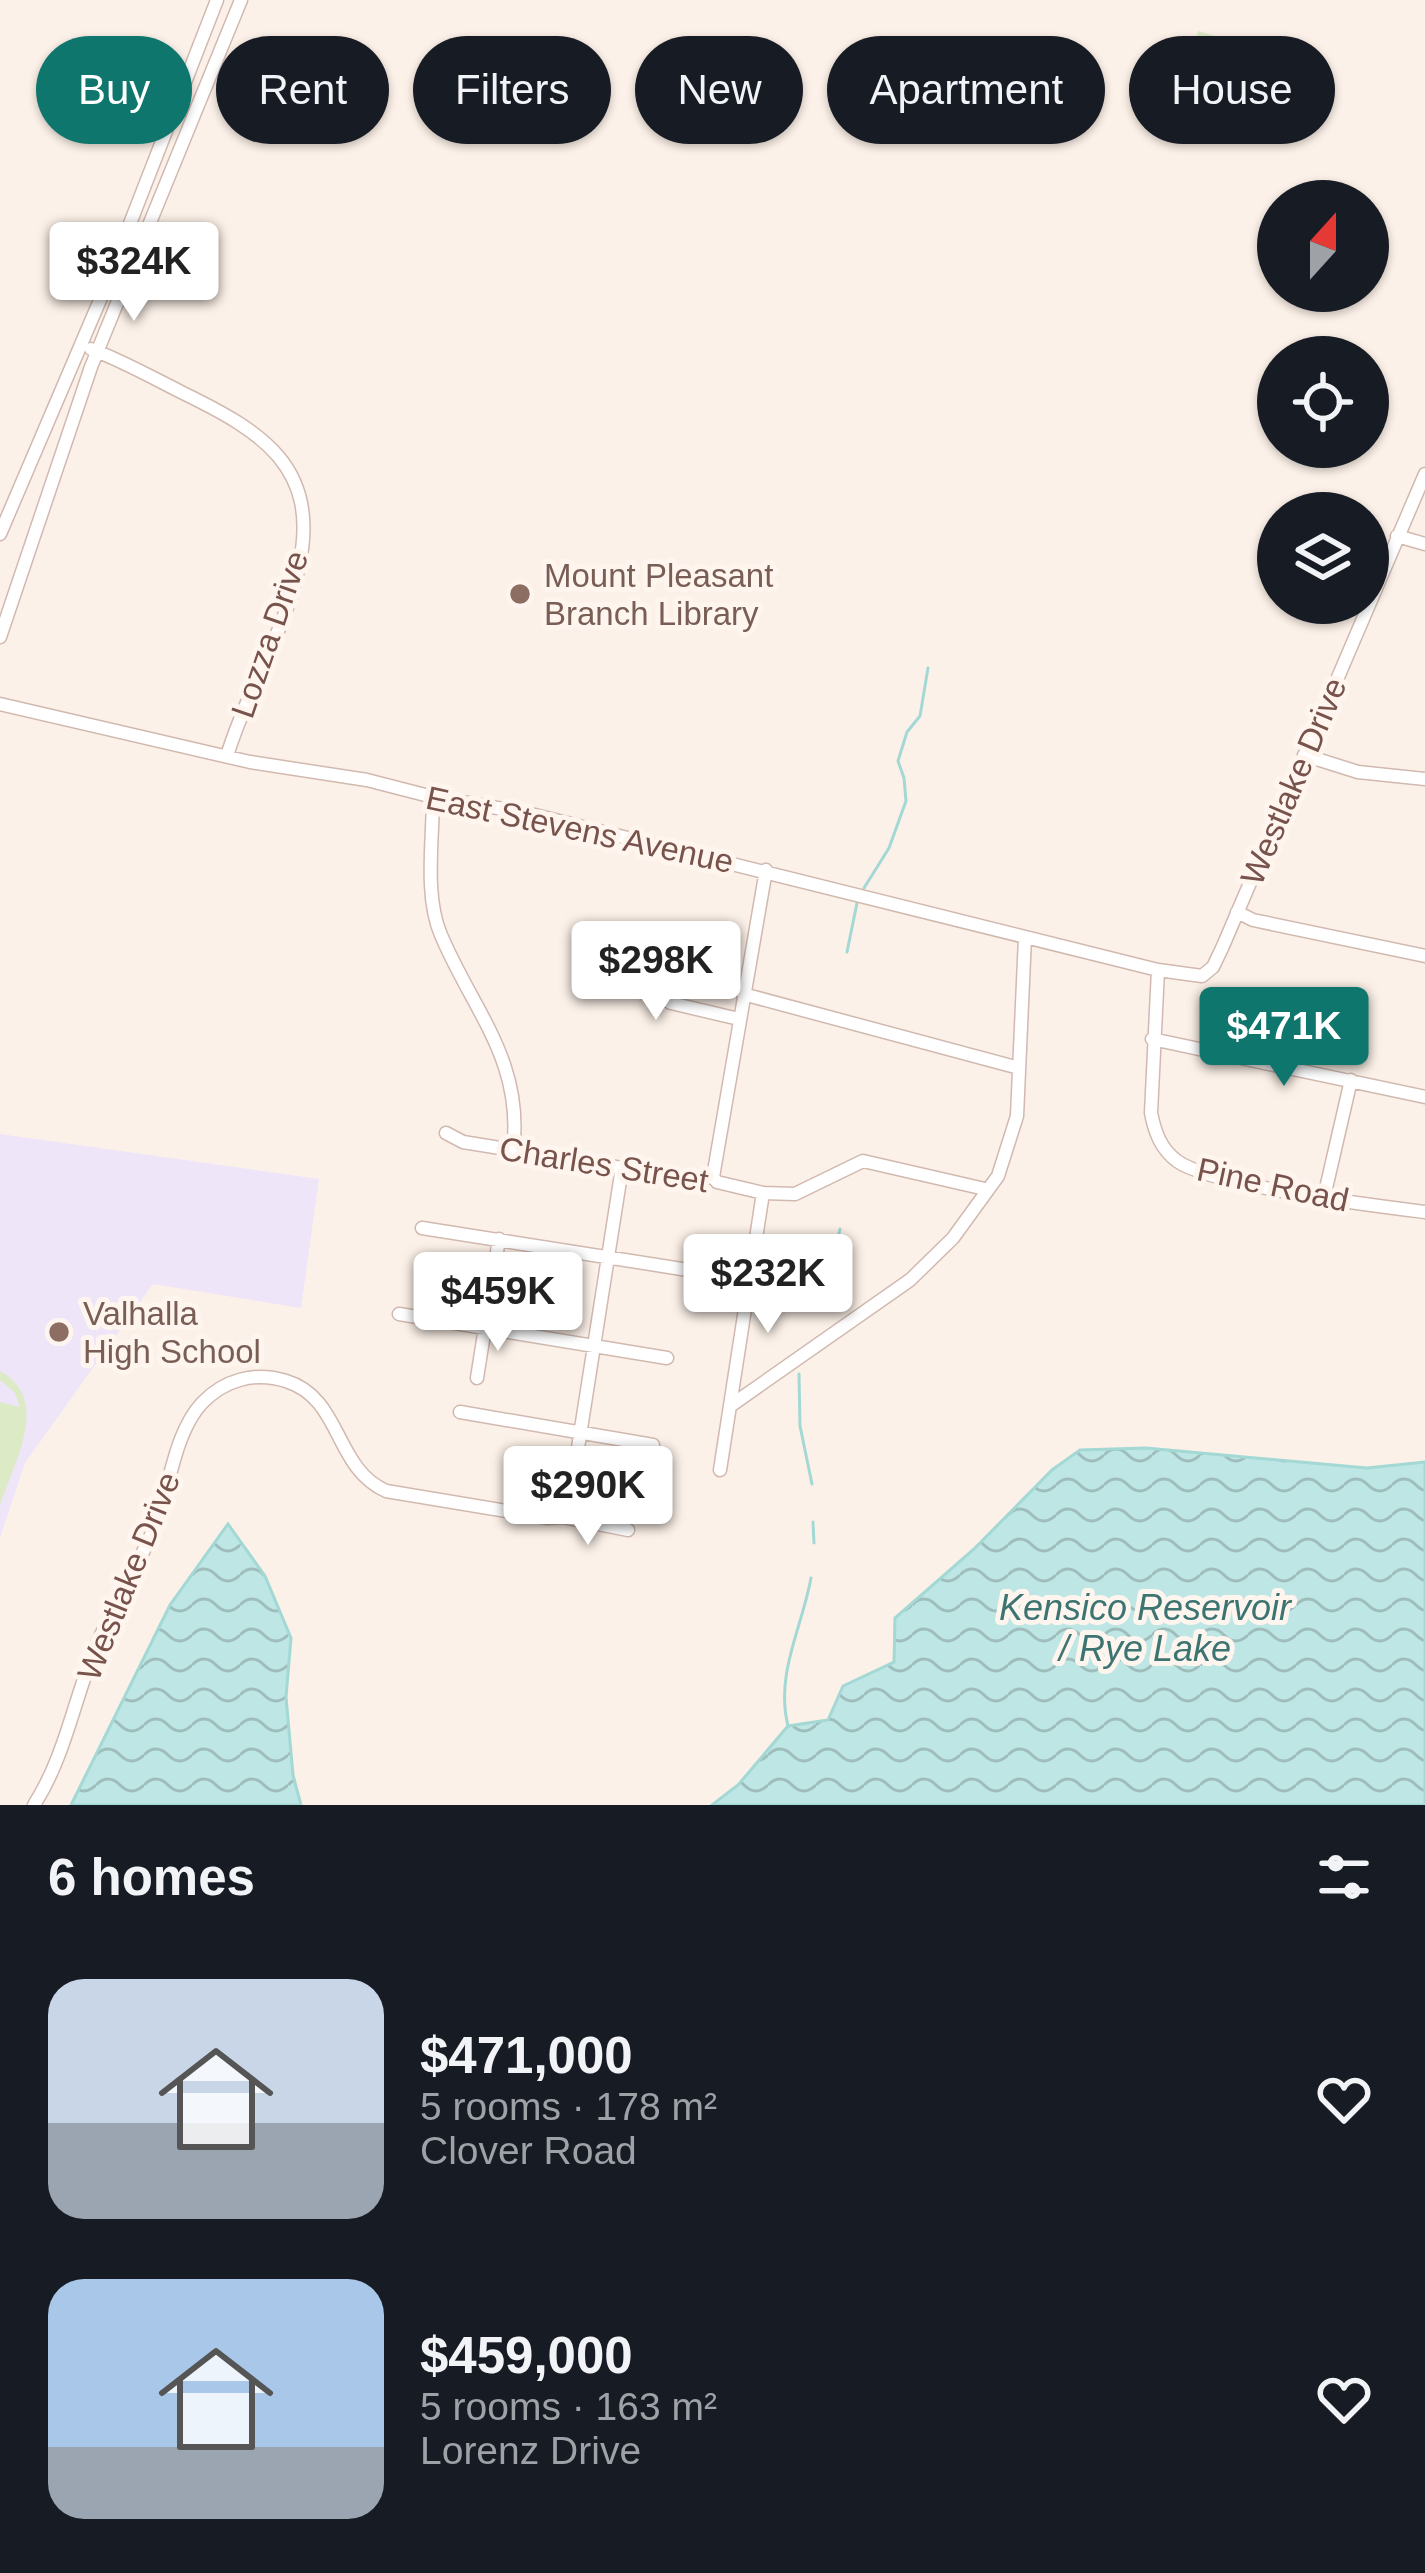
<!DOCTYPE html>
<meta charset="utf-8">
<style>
:root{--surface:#171b24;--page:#20242c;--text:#f1f3f6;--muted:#9ea1a6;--accent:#0f766e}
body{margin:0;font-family:Arial,sans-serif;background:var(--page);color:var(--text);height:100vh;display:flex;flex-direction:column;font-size:45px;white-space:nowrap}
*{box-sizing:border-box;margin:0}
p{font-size:39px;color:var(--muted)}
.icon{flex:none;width:66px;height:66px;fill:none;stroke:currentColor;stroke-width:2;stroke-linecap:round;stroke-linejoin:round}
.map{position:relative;height:1805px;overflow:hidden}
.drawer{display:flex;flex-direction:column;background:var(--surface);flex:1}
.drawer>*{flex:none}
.top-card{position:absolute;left:36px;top:36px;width:1353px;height:108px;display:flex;gap:24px}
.needle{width:78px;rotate:21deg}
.buttons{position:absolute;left:1257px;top:180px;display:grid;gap:24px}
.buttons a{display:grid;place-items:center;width:132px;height:132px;border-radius:50%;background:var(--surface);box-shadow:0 3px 9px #0004;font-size:60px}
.price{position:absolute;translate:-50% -102px;padding:0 27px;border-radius:12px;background:#fff;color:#222;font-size:39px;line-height:78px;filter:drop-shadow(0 3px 6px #0008)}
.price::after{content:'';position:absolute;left:50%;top:72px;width:36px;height:27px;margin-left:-18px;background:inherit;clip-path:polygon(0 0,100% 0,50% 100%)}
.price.current{background:var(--accent);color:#fff}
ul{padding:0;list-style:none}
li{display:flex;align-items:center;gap:36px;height:300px;padding:0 48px}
li span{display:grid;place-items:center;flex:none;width:336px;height:240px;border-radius:36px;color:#555}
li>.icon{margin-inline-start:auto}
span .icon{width:144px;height:144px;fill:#fffc;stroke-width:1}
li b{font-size:51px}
h2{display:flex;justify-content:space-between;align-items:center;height:144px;padding:0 48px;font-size:51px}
.chip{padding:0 42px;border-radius:54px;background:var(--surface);box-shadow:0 3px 9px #0004;font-size:42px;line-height:108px}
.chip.current{background:var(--accent);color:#fff}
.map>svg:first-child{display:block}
.education{fill:#eee5f9}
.pitch{fill:#dceac6}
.water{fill:url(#water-waves);stroke:#a3d8d5;stroke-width:3}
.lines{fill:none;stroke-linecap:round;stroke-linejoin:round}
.stream{stroke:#a3d8d5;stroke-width:3}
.minor-casing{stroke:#d1b9b0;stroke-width:15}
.minor{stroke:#fff;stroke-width:12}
.education-dot{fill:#8d6e63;stroke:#fff5ef;stroke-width:4.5}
.labels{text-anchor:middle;stroke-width:10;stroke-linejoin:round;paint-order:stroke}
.education-label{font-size:33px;fill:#785e54;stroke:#fff5ef;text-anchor:start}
.street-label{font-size:33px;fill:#77534c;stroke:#fff5ef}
.water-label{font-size:36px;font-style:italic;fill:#3c7472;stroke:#fff5ef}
</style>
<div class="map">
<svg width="1425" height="1805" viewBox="0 0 1425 1805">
<defs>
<pattern id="water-waves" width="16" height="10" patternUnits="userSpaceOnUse" patternTransform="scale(3)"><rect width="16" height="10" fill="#bde6e4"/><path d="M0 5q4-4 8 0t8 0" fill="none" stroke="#9ebdbb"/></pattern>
</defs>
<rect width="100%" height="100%" fill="#fcf1e8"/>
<path class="education" d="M0,1134l319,45 -18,129 -148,-24 -128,179 -25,75z"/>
<path class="pitch" d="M1198,31l17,5 -1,5 36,10 -10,33 -35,-10 -2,4 -17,-5z
M0,1371c52,28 14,91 0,134v-103l20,5 -5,-14 -15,-13z"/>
<path class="water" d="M1146,1448l221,20 58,-6v343h-713l26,-20 50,-59 40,-6 15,-34 51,-24 1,-44 79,-69 78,-79 28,-20z
M228,1524l37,52 26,62 -5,59 7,78 8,30h-230l99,-200z"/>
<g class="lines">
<path class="stream" d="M864,888l25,-40 17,-47 -2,-23 -6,-17 9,-29 13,-16 8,-48
M847,952l10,-49
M821,1308l1,-27 8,-6 10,-46
M799,1374l1,52 12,58
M813,1522l1,21
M788,1726c-13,-52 14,-98 23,-148"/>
<defs>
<path id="minor" d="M91,349c32,12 62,29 92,44 78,38 138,74 116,173 -14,66 -53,126 -72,190
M0,534l103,-241 114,-293
M1397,536l28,8
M0,637l91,-270 150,-367
M0,704l250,58 117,18 66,17 94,16 631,157 44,6 11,-9 10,-21 202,-472
M1304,755l54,17 67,7
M433,797c0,42 -9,99 8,138 32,76 83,126 72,215
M1237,912l16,8 172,36
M600,961l71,42 68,16
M1158,970l-7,143c4,20 10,36 26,48 35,25 199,45 248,51
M743,994l276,74
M1152,1039l273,58
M446,1133l17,9 226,37 24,-2 4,5 46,11 32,1 68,-33 122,28
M713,1177l53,-307
M1324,1197l27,-117
M422,1228l266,42
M399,1314l268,44
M477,1378l22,-139
M733,1404l177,-124 43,-42 45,-62 19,-60 8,-179
M460,1412l193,33
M720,1470l43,-277
M562,1517l66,13
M34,1805c32,-50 40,-107 63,-161 18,-42 43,-80 60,-123 13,-37 18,-89 45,-118 22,-23 53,-32 84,-22 56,17 48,87 100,110l162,27 14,-1 7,-12 53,-337"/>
</defs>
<use href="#minor" class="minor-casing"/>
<use href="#minor" class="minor"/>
</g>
<g class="education-dot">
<circle cx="520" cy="594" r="12"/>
<circle cx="59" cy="1332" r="12"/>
</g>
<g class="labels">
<g class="education-label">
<text x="544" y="587">Mount Pleasant<tspan x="544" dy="38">Branch Library</tspan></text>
<text x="83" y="1325">Valhalla<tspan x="83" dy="38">High School</tspan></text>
</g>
<g class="street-label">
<text transform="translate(269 634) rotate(-71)" y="12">Lozza Drive</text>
<text transform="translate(1293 781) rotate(-67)" y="12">Westlake Drive</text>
<text transform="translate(580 829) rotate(12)" y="12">East Stevens Avenue</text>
<text transform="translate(604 1164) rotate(9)" y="12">Charles Street</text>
<text transform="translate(1273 1184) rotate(12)" y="12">Pine Road</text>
<text transform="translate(128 1576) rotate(-68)" y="12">Westlake Drive</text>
</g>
<g class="water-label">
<text x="1145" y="1620">Kensico Reservoir<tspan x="1145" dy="41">/ Rye Lake</tspan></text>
</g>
</g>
</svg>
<div class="buttons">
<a><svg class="needle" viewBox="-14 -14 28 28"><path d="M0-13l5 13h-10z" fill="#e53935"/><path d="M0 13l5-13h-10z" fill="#9ea1a6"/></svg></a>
<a><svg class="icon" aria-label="locate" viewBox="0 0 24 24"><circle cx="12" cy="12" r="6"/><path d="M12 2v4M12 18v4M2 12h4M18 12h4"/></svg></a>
<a><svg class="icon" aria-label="layers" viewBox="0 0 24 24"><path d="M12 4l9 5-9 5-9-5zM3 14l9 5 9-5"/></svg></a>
</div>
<b class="price" style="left:134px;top:324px">$324K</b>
<b class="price" style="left:656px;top:1023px">$298K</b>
<b class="price current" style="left:1284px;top:1089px">$471K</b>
<b class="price" style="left:768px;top:1336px">$232K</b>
<b class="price" style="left:498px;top:1354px">$459K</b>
<b class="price" style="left:588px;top:1548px">$290K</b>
<div class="top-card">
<a class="chip current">Buy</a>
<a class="chip">Rent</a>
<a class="chip">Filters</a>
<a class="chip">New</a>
<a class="chip">Apartment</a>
<a class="chip">House</a>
</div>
</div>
<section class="drawer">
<h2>6 homes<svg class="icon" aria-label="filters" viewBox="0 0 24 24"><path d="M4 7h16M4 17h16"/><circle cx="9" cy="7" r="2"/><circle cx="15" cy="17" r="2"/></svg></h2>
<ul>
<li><span style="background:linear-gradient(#c9d6e8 60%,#9aa5b1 0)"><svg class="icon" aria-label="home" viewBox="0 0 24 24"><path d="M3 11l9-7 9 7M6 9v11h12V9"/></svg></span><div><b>$471,000</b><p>5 rooms · 178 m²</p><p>Clover Road</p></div><svg class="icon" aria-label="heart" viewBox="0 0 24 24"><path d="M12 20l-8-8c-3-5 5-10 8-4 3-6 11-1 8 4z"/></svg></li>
<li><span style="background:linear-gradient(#a9c7e8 70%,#9aa5b1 0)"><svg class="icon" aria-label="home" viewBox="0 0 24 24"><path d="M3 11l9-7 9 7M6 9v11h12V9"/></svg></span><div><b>$459,000</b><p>5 rooms · 163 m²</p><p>Lorenz Drive</p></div><svg class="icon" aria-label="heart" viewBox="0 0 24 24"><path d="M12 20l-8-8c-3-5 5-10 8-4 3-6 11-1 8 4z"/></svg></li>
</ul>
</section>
